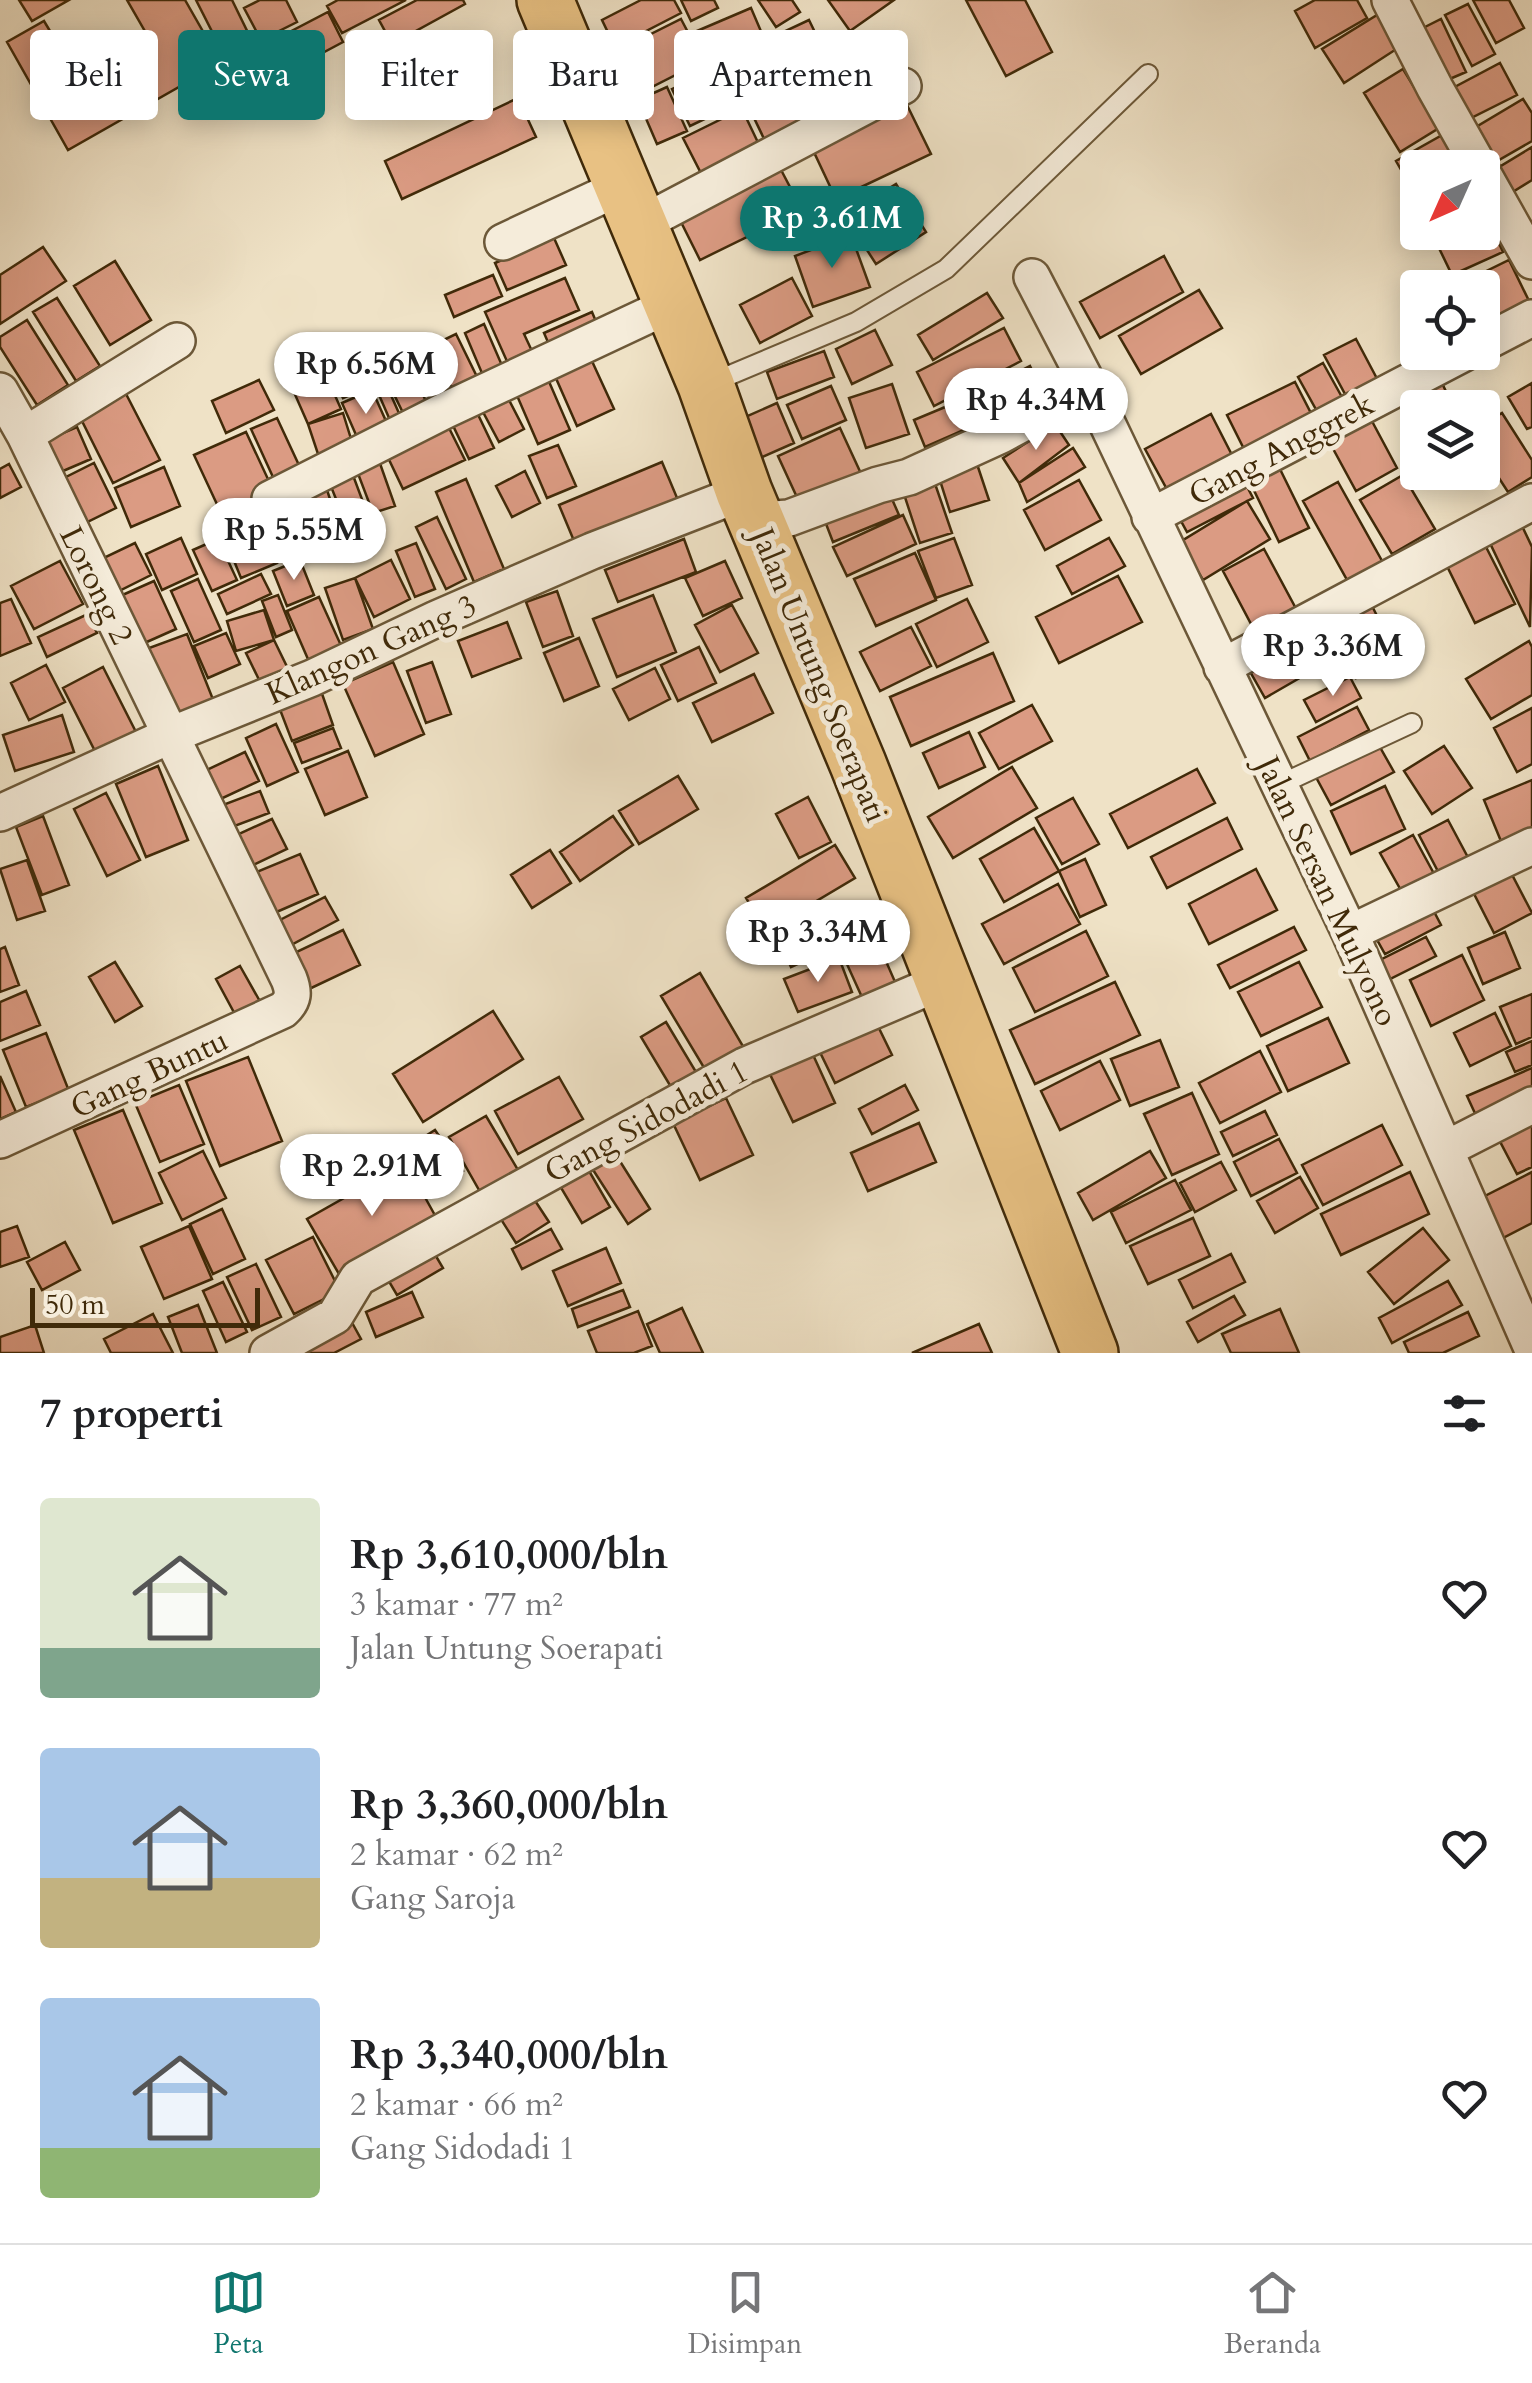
<!DOCTYPE html>
<html lang="id">
<meta charset="utf-8">
<style>
:root{--surface:#fff;--page:#f6f6f6;--text:#202124;--muted:#757577;--line:#e0e0e0;--accent:#0f766e}
body{margin:0;font-family:Cardo,serif;background:var(--page);color:var(--text);height:100vh;display:flex;flex-direction:column;font-size:38px;white-space:nowrap}
*{box-sizing:border-box;margin:0}
p{font-size:32px;color:var(--muted)}
.icon{flex:none;width:55px;height:55px;fill:none;stroke:currentColor;stroke-width:2;stroke-linecap:round;stroke-linejoin:round}
.map{position:relative;height:1353px;overflow:hidden}
.drawer{display:flex;flex-direction:column;background:var(--surface);flex:1}
.drawer>*{flex:none}
.top-card{position:absolute;left:30px;top:30px;width:1000px;height:90px;display:flex;gap:20px}
.needle{width:65px;rotate:225deg}
.tools{position:absolute;left:1400px;top:150px;display:grid;gap:20px}
.tools a{display:grid;place-items:center;width:100px;height:100px;border-radius:10px;background:var(--surface);box-shadow:0 5px 25px #0003;font-size:50px}
.scale{position:absolute;left:30px;bottom:25px;width:230px;box-sizing:border-box;padding-left:10px;border:5px solid #402a09;border-top:0;font-size:28px;line-height:35px;white-space:nowrap;color:#402a09;-webkit-text-stroke:8px #f5ecda;paint-order:stroke}
.price{position:absolute;translate:-50% -85px;padding:0 22px;border-radius:35px;background:#fff;color:#222;font-size:32px;line-height:65px;filter:drop-shadow(0 2px 5px #0008)}
.price::after{content:'';position:absolute;left:50%;top:60px;width:30px;height:22px;margin-left:-15px;background:inherit;clip-path:polygon(0 0,100% 0,50% 100%)}
.price.active{background:var(--accent);color:#fff}
ul{padding:0;list-style:none}
li{display:flex;align-items:center;gap:30px;height:250px;padding:0 40px}
li span{display:grid;place-items:center;flex:none;width:280px;height:200px;border-radius:10px;color:#555}
li>.icon{margin-inline-start:auto}
span .icon{width:120px;height:120px;fill:#fffc;stroke-width:1}
li b{font-size:42px}
h2{display:flex;justify-content:space-between;align-items:center;height:120px;padding:0 40px;font-size:42px}
.chip{padding:0 35px;border-radius:10px;background:var(--surface);box-shadow:0 5px 25px #0003;font-size:35px;line-height:90px}
.chip.active{background:var(--accent);color:#fff}
.tab-bar{display:flex;justify-content:space-around;align-items:center;height:140px;border-top:2px solid var(--line);background:var(--surface);font-size:28px;color:var(--muted)}
.tab-bar a{display:grid;justify-items:center;gap:5px}
.tab-bar .active{color:var(--accent)}
.map>svg:first-child{display:block}
.building{fill:#db9b83;stroke:#402a09;stroke-width:2.5}
.lines{fill:none;stroke-linecap:round;stroke-linejoin:round}
.lane-casing{stroke:#6c5838;stroke-width:22}
.street-casing{stroke:#6c5838;stroke-width:40}
.highway-casing{stroke:#402a09;stroke-width:60}
.lane{stroke:#f5ecda;stroke-width:18}
.street{stroke:#f5ecda;stroke-width:35}
.highway{stroke:#e8c183;stroke-width:55}
.labels{text-anchor:middle;stroke-width:10;stroke-linejoin:round;paint-order:stroke}
.street-label{font-size:32px;fill:#402a09;stroke:#f5ecda}
</style>
<div class="map">
<svg width="1532" height="1353" viewBox="0 0 1532 1353">
<rect width="100%" height="100%" fill="#efe2c6"/>
<filter id="stains"><feTurbulence type="fractalNoise" baseFrequency=".002" numOctaves="4"/><feColorMatrix values="0 0 0 0 .2 0 0 0 0 .09 0 0 0 0 .02 0 0 0 .5 -.17"/></filter>
<radialGradient id="worn" r=".72"><stop offset=".6" stop-color="#630" stop-opacity="0"/><stop offset="1" stop-color="#630" stop-opacity=".3"/></radialGradient>
<path class="building" d="M19,0h50l-37,21z
M127,0h58l36,63 -153,87 -61,-108 37,-21 40,67 70,-41z
M196,0h36l23,47 -28,14z
M260,0h26l11,22 -36,18 -17,-32z
M338,0h68l-64,33 -15,-27z
M417,0h46l2,4 -73,40 -13,-24z
M641,0h33l7,13 -66,34 -13,-27z
M681,0h33l4,8 -27,13z
M758,0h34l8,12 -24,15z
M828,0h66l-44,31z
M966,0h59l27,52 -46,24z
M1315,0h42l10,18 -52,30 -20,-37z
M1473,0h36l15,28 -28,15z
M1468,4l27,50 -23,12 -27,-51z
M751,8l15,35 -53,23 -16,-35z
M328,12l15,30 -47,25 -16,-30z
M1377,15l21,33 -54,35 -22,-34z
M681,19l22,42 -63,32 -21,-43z
M1441,19l25,53 -21,9 -24,-52z
M809,20l14,29 -28,13 -14,-29z
M777,39l14,27 -58,31 -15,-27z
M1500,63l17,32 -52,26 -16,-31z
M843,64l18,35 -46,24 -19,-35z
M1403,69l36,59 -39,24 -36,-59z
M712,70l18,37 -40,19 -18,-37z
M786,77l23,48 -42,20 -23,-48z
M667,87l20,44 -30,13 -19,-44z
M518,98l18,39 -134,62 -17,-38z
M1523,99l9,14v28l-40,23 -21,-34z
M906,103l25,51 -95,45 -24,-51z
M742,109l21,44 -58,28 -22,-43z
M1444,134l16,34h-42v24l-3,2 -19,-33z
M1532,147v33l-21,13 -15,-24z
M779,166l23,44 -102,50 -22,-44z
M896,184l30,48 -50,32 -31,-48z
M1489,222l14,30 -51,23 -14,-29 29,-14h15v-7z
M851,235l19,52 -57,20 -18,-51z
M554,238l12,27 -59,25 -12,-27z
M43,247l23,34 -66,43v-49z
M1164,256l19,36 -83,46 -20,-36z
M1509,260l21,43 -43,21 -5,-9v-27h-13l-3,-7z
M115,261l36,59 -41,25 -36,-59z
M493,275l9,21 -48,21 -9,-22z
M565,278l14,32 -55,24 15,32 -25,11 -29,-65z
M792,278l20,38 -52,27 -20,-38z
M1199,290l23,38 -81,46 -22,-38z
M987,293l16,25 -70,42 -15,-25z
M57,298l43,68 -24,15 -43,-69z
M592,312l10,24 -48,20 -10,-23z
M27,320l41,65 -31,20 -37,-58v-10z
M484,324l23,53 -20,8 -22,-52z
M1004,328l17,33 -87,45 -17,-34z
M875,330l17,35 -40,19 -16,-35z
M456,334l25,51 -25,12 -25,-51z
M1356,339l27,51 -31,17 -28,-52z
M428,348l27,56 -18,9 -27,-56z
M824,351l10,26 -57,22 -10,-27z
M370,353l12,28 -39,17 -13,-28z
M591,359l23,50 -37,17 -22,-50z
M407,361l25,53 -23,11 -26,-53z
M1323,363l25,45 -25,14 -25,-45z
M1030,366l14,28 -63,32 -14,-28z
M326,375l15,34 -33,15 -15,-34z
M547,377l23,53 -32,14 -23,-53z
M1439,377l15,31h-36v15l-15,-29z
M259,380l15,30 -48,23 -14,-32z
M1295,382l21,41 -68,34 -21,-42z
M1532,383v44l-5,2 -19,-32z
M386,384l20,45 -10,5 -20,-46z
M892,384l17,50 -43,14 -17,-50z
M831,386l15,34 -44,19 -15,-34z
M124,390l36,70 -47,23 -35,-70z
M372,390l18,40 -30,14 -18,-41z
M508,398l16,31 -25,13 -16,-30z
M962,400l11,26 -48,21 -11,-27z
M472,402l22,46 -25,11 -22,-46z
M777,403l17,40 -43,19 -17,-40z
M1366,410l31,58 -41,23 -32,-59z
M343,413l13,42 -34,11 -14,-42z
M1502,413l30,47v17l-24,15 -26,-40v-27z
M1211,414l23,45 -65,34 -24,-44z
M277,418l27,58 -26,12 -27,-59z
M444,418l21,42 -62,29 -20,-42z
M1055,424l14,21 -50,38 -16,-25z
M77,427l14,32 -42,18 -14,-32z
M840,428l23,50 -62,28 -23,-50z
M246,432l28,60 -52,23 -28,-60z
M558,445l18,41 -29,12 -18,-42z
M1073,448l12,19 -58,35 -8,-19z
M377,455l18,51 -22,7 -19,-50z
M975,458l14,42 -39,12 -13,-41z
M1276,461l33,67 -30,14 -32,-66z
M662,462l18,43 -103,43 -18,-43z
M94,463l22,45 -43,21 -21,-45z
M9,464l12,23 -21,11v-29z
M164,467l16,39 -49,21 -16,-39z
M351,470l15,40 -22,9 -16,-40z
M525,471l15,32 -28,14 -16,-31z
M932,475l20,58 -32,10 -19,-58z
M1241,475l12,23 -66,34 -12,-22z
M1403,475l32,54 -43,25 -32,-54z
M466,479l38,90 -30,13 -38,-90z
M1079,480l22,40 -56,30 -21,-40z
M324,481l11,33 -37,11 -11,-32z
M1338,482l48,86 -35,19 -48,-86z
M888,490l11,25 -66,27 -10,-26z
M1247,501l23,38 -67,41 -23,-38z
M903,515l13,29 -69,32 -14,-29z
M437,517l29,62 -20,10 -30,-62z
M260,521l17,42 -36,15 -17,-42z
M1522,526l10,21 -2,80 -41,-86z
M181,538l16,36 -35,16 -16,-36z
M954,538l18,47 -36,13 -18,-47z
M1109,538l16,28 -53,28 -15,-28z
M218,539l19,41 -25,11 -19,-41z
M684,539l12,33 -78,30 -13,-32z
M135,543l16,32 -42,21 -16,-33z
M416,543l19,46 -20,8 -19,-46z
M1484,543l31,61 -40,19 -30,-61z
M1264,549l37,69 -42,21 -36,-68z
M915,553l21,47 -60,26 -22,-47z
M300,560l14,35 -27,11 -14,-35z
M391,560l19,39 -36,18 -19,-39z
M60,561l23,43 -49,25 -23,-43z
M725,561l17,37 -39,18 -18,-38z
M261,574l10,20 -44,20 -9,-20z
M1118,576l24,46 -83,41 -23,-46z
M355,578l18,51 -30,11 -18,-52z
M198,579l23,51 -27,12 -23,-51z
M154,581l22,48 -45,20 -22,-48z
M557,591l16,45 -30,11 -17,-45z
M278,595l14,35 -16,7 -14,-36z
M653,595l23,57 -59,25 -24,-58z
M319,597l25,55 -33,14 -24,-55z
M11,599l20,44 -31,13v-53z
M967,599l21,43 -51,25 -21,-43z
M732,605l26,48 -38,19 -25,-47z
M1372,606l26,51 -42,21 -26,-51z
M264,610l10,30 -38,11 -9,-30z
M88,614l9,19 -50,24 -9,-20z
M507,622l14,36 -49,19 -14,-36z
M911,627l20,39 -51,25 -20,-39z
M226,633l14,31 -32,14 -14,-32z
M187,634l29,73 -46,19 -29,-75z
M1305,635l17,30 -57,33 -17,-30z
M579,638l20,48 -35,15 -20,-48z
M274,640l18,37 -28,13 -18,-37z
M1529,641l3,6v48l-41,24 -25,-40z
M699,647l17,36 -38,18 -17,-36z
M993,653l21,48 -103,45 -21,-49z
M393,662l31,72 -49,22 -32,-72z
M432,662l19,52 -25,9 -19,-52z
M46,665l19,37 -36,18 -18,-37z
M103,667l36,71 -40,21 -36,-71z
M655,668l15,31 -41,21 -16,-31z
M754,674l19,39 -61,29 -19,-39z
M1350,677l11,21 -45,24 -12,-22z
M321,691l12,34 -41,16 -13,-34z
M1032,705l20,36 -53,28 -20,-36z
M1357,707l12,23 -59,31 -12,-24z
M1532,708v56l-15,8 -23,-44z
M62,715l12,37 -59,19 -12,-36z
M276,724l22,48 -31,14 -21,-48z
M333,728l8,20 -39,15 -8,-20z
M969,732l16,35 -46,21 -16,-35z
M1372,733l22,39 -63,33 -21,-39z
M1444,746l28,42 -40,26 -28,-43z
M348,751l19,46 -42,18 -20,-46z
M245,752l14,29 -47,22 -14,-29z
M158,766l30,74 -42,17 -30,-73z
M1012,767l25,41 -84,50 -25,-41z
M1197,769l18,34 -87,45 -18,-34z
M678,776l20,33 -59,35 -20,-33z
M1532,780v54l-29,12 -19,-46z
M1385,786l20,43 -54,25 -20,-43z
M260,791l9,22 -45,17 -9,-22z
M106,793l34,67 -33,16 -33,-67z
M808,797l23,45 -32,16 -23,-44z
M1073,798l26,46 -37,20 -26,-46z
M43,816l26,69 -27,10 -26,-68z
M613,816l20,29 -53,36 -20,-29z
M1227,818l15,31 -75,39 -16,-31z
M272,819l15,30 -42,20 -15,-31z
M1448,820l24,45 -29,16 -24,-46z
M1034,828l25,43 -55,31 -24,-43z
M1413,835l26,48 -32,18 -27,-48z
M835,845l20,33 -89,53 -20,-33z
M550,850l21,33 -39,25 -21,-33z
M300,854l18,40 -53,23 -18,-41z
M1085,859l21,46 -26,12 -21,-46z
M27,860l18,51 -28,9 -17,-51z
M1507,865l25,48 -38,20 -25,-49z
M1256,869l21,41 -68,34 -20,-40z
M1058,884l22,40 -76,40 -22,-40z
M325,897l13,23 -47,25 -13,-24z
M1428,900l13,25 -56,29 -14,-25z
M848,906l13,29 -70,32 -13,-29z
M1294,927l12,23 -76,38 -12,-23z
M343,930l17,35 -53,25 -17,-35z
M1086,931l22,45 -73,36 -22,-44z
M1505,932l15,36 -37,16 -15,-36z
M875,936l24,55 -33,15 -25,-55z
M1426,937l10,19 -50,25 -10,-19z
M5,947l14,38 -19,7v-43z
M1462,955l22,45 -53,26 -21,-46z
M839,958l13,34 -54,20 -14,-33z
M115,962l27,44 -27,16 -26,-45z
M1299,962l23,45 -61,29 -23,-44z
M240,966l22,39 -25,13 -21,-39z
M700,973l44,75 -38,23 -45,-75z
M1115,982l25,53 -105,49 -25,-54z
M26,991l14,34 -40,16v-39z
M1532,994v43l-16,7 -16,-37z
M493,1011l30,48 -100,63 -30,-48z
M1495,1013l16,33 -41,20 -16,-33z
M873,1016l19,39 -57,28 -19,-39z
M1328,1018l21,45 -61,28 -21,-45z
M666,1022l36,60 -25,15 -36,-60z
M46,1033l23,58 -43,16 -23,-57z
M1160,1040l19,47 -49,19 -19,-47z
M1532,1041v24l-17,7 -9,-20z
M809,1046l26,57 -42,19 -27,-56z
M1260,1051l21,41 -61,31 -21,-40z
M248,1057l34,84 -62,25 -34,-85z
M1100,1061l20,39 -60,30 -19,-39z
M1532,1068v31l-53,23 -12,-26z
M0,1076l16,36 -16,7z
M559,1077l24,42 -65,35 -23,-43z
M179,1085l25,59 -44,18 -25,-59z
M905,1085l13,25 -46,24 -13,-25z
M1192,1093l27,61 -47,21 -28,-61z
M726,1098l27,57 -53,25 -27,-57z
M123,1110l39,93 -49,20 -39,-93z
M1265,1111l12,24 -44,21 -12,-24z
M1532,1113v54l-15,7 -23,-44z
M486,1116l35,59 -38,22 -34,-60z
M919,1123l17,39 -68,29 -17,-38z
M1382,1125l20,40 -79,40 -21,-40z
M435,1130l28,41 -29,20 -29,-42z
M1279,1139l18,34 -46,23 -17,-34z
M611,1147l39,62 -22,15 -40,-62z
M203,1151l23,47 -44,22 -23,-47z
M1150,1151l16,27 -73,42 -15,-27z
M1221,1162l15,28 -41,22 -15,-29z
M406,1163l31,56 -98,55 -32,-55z
M585,1164l25,43 -28,16 -25,-42z
M1410,1172l19,42 -88,41 -20,-41z
M1532,1172v51l-33,17 -22,-40z
M1300,1177l18,31 -43,25 -18,-32z
M1175,1180l16,30 -65,33 -15,-31z
M530,1193l19,29 -33,21 -19,-30z
M222,1209l23,50 -32,15 -23,-50z
M1193,1218l17,38 -62,28 -18,-38z
M17,1226l12,31 -29,10v-35z
M189,1226l23,53 -48,20 -23,-52z
M1423,1228l26,32 -55,44 -26,-32z
M551,1229l11,20 -40,20 -10,-20z
M313,1237l27,54 -46,23 -28,-54z
M65,1242l15,28 -38,20 -15,-28z
M430,1246l13,22 -46,27 -13,-22z
M606,1248l15,35 -53,23 -15,-35z
M1231,1254l14,28 -52,26 -14,-28z
M256,1264l25,53 -29,13 -25,-53z
M1448,1281l14,24 -70,38 -13,-25z
M223,1282l24,50 -21,10 -23,-51z
M623,1290l7,17 -52,20 -6,-18z
M412,1292l11,25 -47,20 -10,-25z
M1234,1296l11,19 -47,27 -11,-20z
M198,1305l19,48h-35l-14,-36z
M682,1308l21,45h-43l-13,-29z
M1280,1309l19,44h-68l-9,-19z
M638,1311l14,35 -18,7h-37l-9,-22z
M1468,1312l11,24 -36,17h-34l-5,-11z
M153,1314l20,39h-62l-7,-14z
M350,1319l11,20 -27,14h-35z
M979,1324l13,29h-80z
M35,1325l9,28h-44v-16z"/>
<g class="lines">
<defs>
<path id="lane" d="M711,383l145,-61 90,-53 202,-195
M1279,785l133,-62"/>
<path id="street" d="M1390,0l45,88 45,80
M1482,172l50,89
M639,225l264,-139
M503,242l120,-56
M1032,277l64,123 254,533 182,415
M1482,344l50,-26
M0,391l25,44
M270,499l176,-89 226,-106
M1150,517l316,-165
M757,520l32,-2 89,-33 31,-8 92,-42 88,-47
M1222,667l310,-165
M0,813l171,-78 141,-57 124,-59 156,-68 152,-59
M1350,933l182,-87
M0,1140l283,-130c11,-10 11,-18 6,-31l-264,-544 152,-94
M1446,1149l86,-44
M268,1353l67,-37 23,-38 386,-212 199,-85"/>
<path id="highway" d="M545,0l161,385 38,107 114,272 232,589"/>
</defs>
<use href="#lane" class="lane-casing"/>
<use href="#street" class="street-casing"/>
<use href="#highway" class="highway-casing"/>
<use href="#lane" class="lane"/>
<use href="#street" class="street"/>
<use href="#highway" class="highway"/>
</g>
<g class="labels">
<g class="street-label">
<text transform="translate(1281 449) rotate(-28)" y="11">Gang Anggrek</text>
<text transform="translate(97 585) rotate(64)" y="11">Lorong 2</text>
<text transform="translate(371 649) rotate(-24)" y="11">Klangon Gang 3</text>
<text transform="translate(820 675) rotate(68)" y="11">Jalan Untung Soerapati</text>
<text transform="translate(1328 891) rotate(65)" y="11">Jalan Sersan Mulyono</text>
<text transform="translate(149 1073) rotate(-25)" y="11">Gang Buntu</text>
<text transform="translate(646 1121) rotate(-28)" y="11">Gang Sidodadi 1</text>
</g>
</g>
<rect width="100%" height="100%" filter="url(#stains)"/>
<rect width="100%" height="100%" fill="url(#worn)"/>
</svg>
<div class="tools">
<a><svg class="needle" viewBox="-14 -14 28 28"><path d="M0-13l5 13h-10z" fill="#e53935"/><path d="M0 13l5-13h-10z" fill="#757577"/></svg></a>
<a><svg class="icon" aria-label="locate" viewBox="0 0 24 24"><circle cx="12" cy="12" r="6"/><path d="M12 2v4M12 18v4M2 12h4M18 12h4"/></svg></a>
<a><svg class="icon" aria-label="layers" viewBox="0 0 24 24"><path d="M12 4l9 5-9 5-9-5zM3 14l9 5 9-5"/></svg></a>
</div>
<div class="scale">50 m</div>
<b class="price active" style="left:832px;top:271px">Rp 3.61M</b>
<b class="price" style="left:366px;top:417px">Rp 6.56M</b>
<b class="price" style="left:1036px;top:453px">Rp 4.34M</b>
<b class="price" style="left:294px;top:583px">Rp 5.55M</b>
<b class="price" style="left:1333px;top:699px">Rp 3.36M</b>
<b class="price" style="left:818px;top:985px">Rp 3.34M</b>
<b class="price" style="left:372px;top:1219px">Rp 2.91M</b>
<div class="top-card">
<a class="chip">Beli</a>
<a class="chip active">Sewa</a>
<a class="chip">Filter</a>
<a class="chip">Baru</a>
<a class="chip">Apartemen</a>
</div>
</div>
<section class="drawer">
<h2>7 properti<svg class="icon" aria-label="filters" viewBox="0 0 24 24"><path d="M4 7h16M4 17h16"/><circle cx="9" cy="7" r="2"/><circle cx="15" cy="17" r="2"/></svg></h2>
<ul>
<li><span style="background:linear-gradient(#dfe7d0 75%,#7fa58c 0)"><svg class="icon" aria-label="home" viewBox="0 0 24 24"><path d="M3 11l9-7 9 7M6 9v11h12V9"/></svg></span><div><b>Rp 3,610,000/bln</b><p>3 kamar · 77 m²</p><p>Jalan Untung Soerapati</p></div><svg class="icon" aria-label="heart" viewBox="0 0 24 24"><path d="M12 20l-8-8c-3-5 5-10 8-4 3-6 11-1 8 4z"/></svg></li>
<li><span style="background:linear-gradient(#a9c7e8 65%,#c2b280 0)"><svg class="icon" aria-label="home" viewBox="0 0 24 24"><path d="M3 11l9-7 9 7M6 9v11h12V9"/></svg></span><div><b>Rp 3,360,000/bln</b><p>2 kamar · 62 m²</p><p>Gang Saroja</p></div><svg class="icon" aria-label="heart" viewBox="0 0 24 24"><path d="M12 20l-8-8c-3-5 5-10 8-4 3-6 11-1 8 4z"/></svg></li>
<li><span style="background:linear-gradient(#a9c7e8 75%,#8fb573 0)"><svg class="icon" aria-label="home" viewBox="0 0 24 24"><path d="M3 11l9-7 9 7M6 9v11h12V9"/></svg></span><div><b>Rp 3,340,000/bln</b><p>2 kamar · 66 m²</p><p>Gang Sidodadi 1</p></div><svg class="icon" aria-label="heart" viewBox="0 0 24 24"><path d="M12 20l-8-8c-3-5 5-10 8-4 3-6 11-1 8 4z"/></svg></li>
</ul>
</section>
<nav class="tab-bar">
<a class="active"><svg class="icon" aria-label="map" viewBox="0 0 24 24"><path d="M3 6l6-2 6 2 6-2v14l-6 2-6-2-6 2zM9 4v14M15 6v14"/></svg>Peta</a>
<a><svg class="icon" aria-label="saved" viewBox="0 0 24 24"><path d="M7 4h10v16l-5-4-5 4z"/></svg>Disimpan</a>
<a><svg class="icon" aria-label="home" viewBox="0 0 24 24"><path d="M3 11l9-7 9 7M6 9v11h12V9"/></svg>Beranda</a>
</nav>
